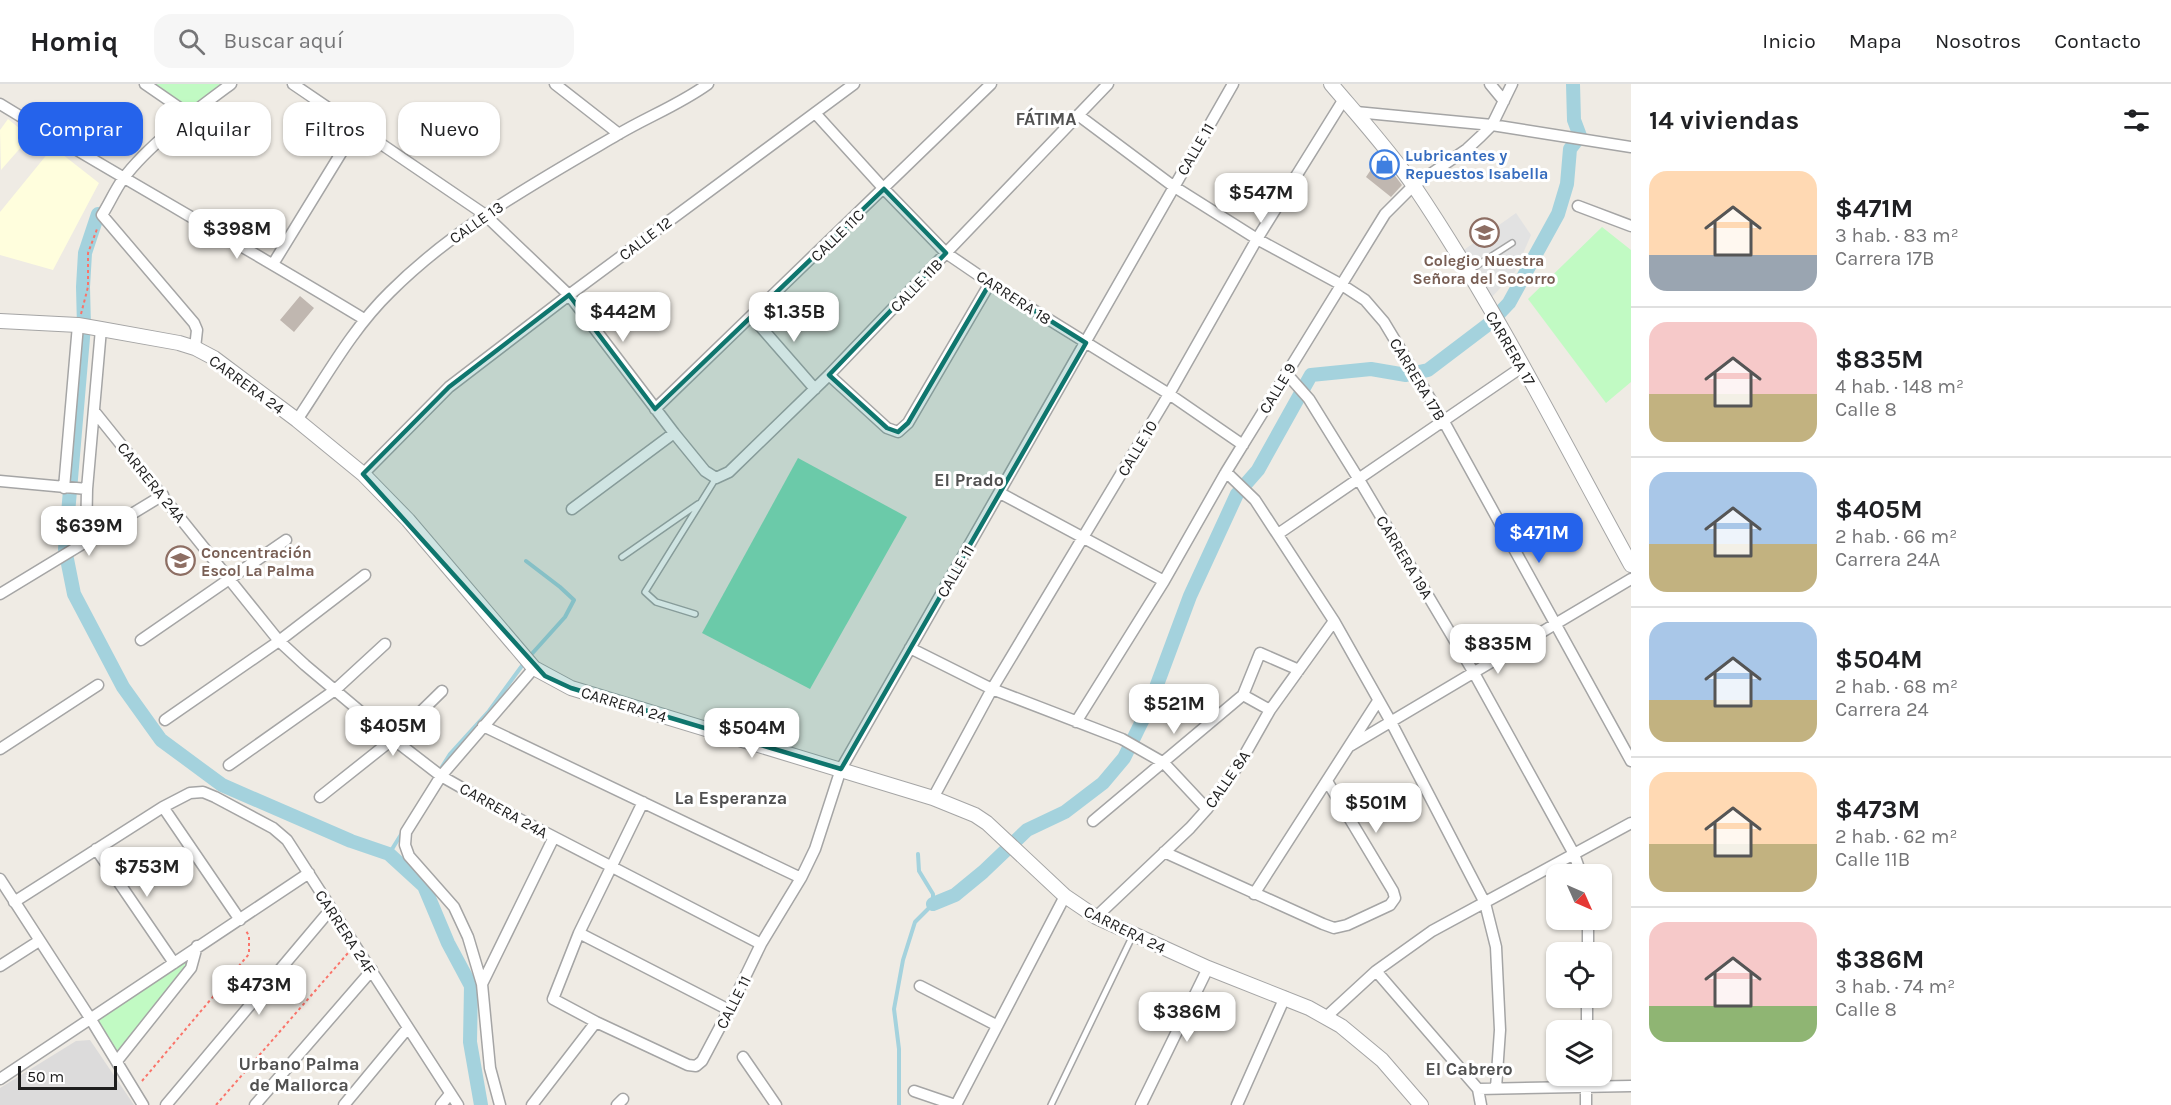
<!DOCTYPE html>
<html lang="es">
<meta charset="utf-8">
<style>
:root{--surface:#fff;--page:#f6f6f6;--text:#202124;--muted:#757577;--line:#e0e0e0;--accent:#2563eb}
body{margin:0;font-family:Karla,sans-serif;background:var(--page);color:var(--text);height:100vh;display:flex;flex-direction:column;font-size:22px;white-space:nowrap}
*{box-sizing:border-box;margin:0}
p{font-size:20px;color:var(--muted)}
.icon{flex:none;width:33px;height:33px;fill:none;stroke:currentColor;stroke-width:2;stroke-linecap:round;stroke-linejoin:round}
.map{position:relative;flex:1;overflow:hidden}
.side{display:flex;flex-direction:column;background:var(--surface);width:540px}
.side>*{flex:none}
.guide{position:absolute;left:18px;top:18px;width:570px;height:54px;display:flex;gap:12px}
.needle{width:39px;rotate:135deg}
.tools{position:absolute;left:1546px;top:780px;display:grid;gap:12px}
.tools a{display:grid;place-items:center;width:66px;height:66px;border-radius:12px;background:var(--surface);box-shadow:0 2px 4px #0004;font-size:30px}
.scale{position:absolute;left:18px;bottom:15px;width:99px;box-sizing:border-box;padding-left:6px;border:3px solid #1e1e1e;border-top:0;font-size:16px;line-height:21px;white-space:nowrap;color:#1e1e1e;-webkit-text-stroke:4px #fff;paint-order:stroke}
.price{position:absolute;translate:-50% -51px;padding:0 14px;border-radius:12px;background:#fff;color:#222;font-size:20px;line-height:39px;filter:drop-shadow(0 2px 3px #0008)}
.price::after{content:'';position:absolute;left:50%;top:36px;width:18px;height:14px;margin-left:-9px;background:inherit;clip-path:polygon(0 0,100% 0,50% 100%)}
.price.selected{background:var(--accent);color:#fff}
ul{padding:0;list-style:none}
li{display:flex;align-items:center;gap:18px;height:150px;padding:0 18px}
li+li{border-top:2px solid var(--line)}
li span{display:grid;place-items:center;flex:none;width:168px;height:120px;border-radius:18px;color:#555}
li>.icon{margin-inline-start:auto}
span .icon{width:72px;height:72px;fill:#fffc;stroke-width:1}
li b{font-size:26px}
h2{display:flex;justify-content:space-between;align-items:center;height:72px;padding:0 18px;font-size:26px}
.tag{padding:0 21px;border-radius:18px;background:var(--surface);box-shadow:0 2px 4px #0004;font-size:21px;line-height:54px}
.tag.selected{background:var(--accent);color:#fff}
header{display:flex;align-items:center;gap:36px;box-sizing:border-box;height:84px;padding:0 30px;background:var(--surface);border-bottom:2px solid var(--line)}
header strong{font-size:28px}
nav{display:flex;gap:33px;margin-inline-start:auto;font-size:21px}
.search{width:420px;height:54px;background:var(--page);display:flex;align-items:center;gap:15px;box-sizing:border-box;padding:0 21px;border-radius:18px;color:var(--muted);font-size:22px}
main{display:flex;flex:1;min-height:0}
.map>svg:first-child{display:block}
.residential{fill:#dcdbdb}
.education{fill:#fffedd}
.park{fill:#c1fac3}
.pitch{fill:#82dfb8}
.parking{fill:#e2e2e2}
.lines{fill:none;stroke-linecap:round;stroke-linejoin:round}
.stream{stroke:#a4d2dd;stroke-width:4}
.canal{stroke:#a4d2dd;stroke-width:14}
.building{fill:#c0b7b0}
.service-casing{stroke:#a5a5a5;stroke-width:8}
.minor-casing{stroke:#a5a5a5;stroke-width:13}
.tertiary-casing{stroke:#a5a5a5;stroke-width:16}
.path{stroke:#fa746a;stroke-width:2;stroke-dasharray:3 3;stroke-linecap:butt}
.service{stroke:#fff;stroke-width:5}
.minor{stroke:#fff;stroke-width:10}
.tertiary{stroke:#fff;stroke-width:14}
.marked{fill:#0f766e;fill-opacity:0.2;stroke:#0f766e;stroke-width:4.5;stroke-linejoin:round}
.labels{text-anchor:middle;stroke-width:6;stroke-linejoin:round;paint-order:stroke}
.street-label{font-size:16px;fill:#1e1e1e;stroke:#fff}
.shop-label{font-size:16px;font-weight:bold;fill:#366cbe;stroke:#fff;text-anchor:start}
.education-label{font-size:16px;font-weight:bold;fill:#785e54;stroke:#fff}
.neighbourhood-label{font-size:18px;font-weight:bold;fill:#515151;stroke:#fff}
</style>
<header>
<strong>Homiq</strong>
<div class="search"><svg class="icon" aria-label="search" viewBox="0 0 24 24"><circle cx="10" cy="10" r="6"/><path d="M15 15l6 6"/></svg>Buscar aquí</div>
<nav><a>Inicio</a><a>Mapa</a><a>Nosotros</a><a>Contacto</a></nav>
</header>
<main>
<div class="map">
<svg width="1631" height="1021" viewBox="0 0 1631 1021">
<rect width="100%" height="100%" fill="#efebe4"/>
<path class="residential" d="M90,956l44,65h-134v-17l76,-47z"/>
<path class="education" d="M8,35l22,18 -29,33 -1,-40z
M53,63l46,36 -46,87 -53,-15v-43z"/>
<path class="park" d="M145,0h86l-41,31z
M1602,143l29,23v132l-25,21 -78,-104z
M197,862l-6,22 -74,93 -27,-43z"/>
<path class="pitch" d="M798,374l109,59 -97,172 -108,-56z"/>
<path class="parking" d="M1516,129l15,22 -16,37 -23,25 -31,-45z"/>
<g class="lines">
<path class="stream" d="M526,477l34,26 14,13 -9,17 -36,40
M440,686l10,-16 39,-43 35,-48
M389,770l13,-21
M899,1021v-56l-5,-40 9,-49 12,-38 18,-18v-10l-14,-23 -1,-17"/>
<path class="canal" d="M98,130l-13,39 -2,34 1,39 -19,223 9,45 49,93 38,53 61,45 129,56 38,13 35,32 24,57 23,43 -1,56 11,63
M933,820l22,-9 28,-23 44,-42 38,-18 38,-29 21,-25 24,-49 42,-113 47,-102 21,-24 53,-95 60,-6 35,6 22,-5 62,-47 19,-20 49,-89 9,-30 3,-35 10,-13 -6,-16 -1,-36"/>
</g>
<path class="building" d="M1380,72l22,29 -11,12 -25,-20z
M300,212l14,12 -20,24 -14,-12z"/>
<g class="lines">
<defs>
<path id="service" d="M1470,186l42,-27
M622,473l76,-53
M695,530l-39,-12 -11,-10 71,-114
M1051,1021l82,-170"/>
<path id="minor" d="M145,0l45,31
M293,0l191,130 85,81 105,138 31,38 11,7 13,-6 100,-97 279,-291
M555,0l64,50
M1490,0l14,17
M0,20c121,74 244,142 364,215
M1356,28l136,13 139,22
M815,29l69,76 62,64 44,30 179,111 74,51
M1078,31l95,71 84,53 85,46 23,15 19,22 59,98 188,341
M1578,122l53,20
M273,180l84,-137
M752,233l63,72
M195,264l2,-18 -3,-7 -92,-108c7,-11 13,-25 21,-36 26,-35 73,-69 108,-95
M1286,289l23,26 49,79 116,195 100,181 7,20
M829,291l58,53 11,4 10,-9 82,-140
M655,325l336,-325
M94,327l185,230 26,24 88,74 48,37 53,30 267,138
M297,336c29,-43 55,-91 93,-128 65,-65 148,-111 227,-157 30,-18 62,-30 91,-51
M1226,388l29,28 79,121 57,101 94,181 11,44 4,83 -4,58
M363,390l86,-87 120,-92 285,-211
M0,397l87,8
M64,404l14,-163
M1000,409l164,88
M572,425l102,-76
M1278,450l244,-167
M86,458l1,-53 14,-160
M0,510l163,-99
M141,556l145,-100
M910,564l82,41 130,50 42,24 43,46
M1243,611l27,15
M165,636l114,-79 86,-66
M1076,638l88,-141 62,-109 159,-258 28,-28 54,-37 14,-13 11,-11 20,-41
M483,642l318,152
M1350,662l281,-167
M0,665l98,-64
M229,681l106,-75 50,-46
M320,713l73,-58 49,-48
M933,714l59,-109 177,-295 88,-155 87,-140
M643,718l-64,131 -26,66 43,23 92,43 8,1 6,-5 27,-51 32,-66 40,-66 14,-29 26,-80 392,-685
M163,723l77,113
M1093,737l150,-126 17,-42 39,17
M96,765l78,114
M1164,768l159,72 11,4 13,-3 43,-20 5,-7 -2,-7 -66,-110
M0,795l90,139 53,87
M1254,810l124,-193
M14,818l149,-95 27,-14 13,-1 12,5 58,31 14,12 171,265
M1096,833l94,-89 17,-19 33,-46 30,-53 64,-89
M579,849l150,77
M1588,868v-32
M0,882l39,-25
M1376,887l102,118 3,16
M482,900l72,-147
M920,902l76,39
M1326,933l50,-46 56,-40 199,-108
M1587,946v-32
M743,973l33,48
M117,977l74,-93 6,-22
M0,995l309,-206
M1478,1005l153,-3
M914,1007l41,14
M166,1021l165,-196
M255,1021l117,-135
M344,1021l63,-76
M441,1021l9,-11
M500,1021l-10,-37 -8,-84 -14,-47 -14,-30 -45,-51 -4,-11 1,-13 35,-56 93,-108
M532,1021l64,-83
M617,1021l6,-6
M956,1021l109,-209
M1141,1021l67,-137
M1237,1021l48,-108
M1586,1021v-29"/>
<path id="tertiary" d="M1331,0c28,33 58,66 83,102 81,120 147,252 217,379
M0,237l78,4 23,4 78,14 16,5 19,10 83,62 66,54 45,46 126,148 37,20 362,110 42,17 12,8 78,73 31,21 112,51 101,40 32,18 41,34 39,45"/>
</defs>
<use href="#service" class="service-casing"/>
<use href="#minor" class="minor-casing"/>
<use href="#tertiary" class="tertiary-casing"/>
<path class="path" d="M81,230l7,-27v-34l9,-24
M142,997l107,-127v-18l-4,-7
M216,1021l132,-152"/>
<use href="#service" class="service"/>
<use href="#minor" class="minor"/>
<use href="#tertiary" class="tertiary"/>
</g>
<path class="marked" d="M884,105l62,64 -117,122 58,53 11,4 10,-9 82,-140 96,60 -245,426 -270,-81 -26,-12 -182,-202 86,-87 120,-92 86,114z"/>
<defs>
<symbol id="shop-ring" viewBox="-11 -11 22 22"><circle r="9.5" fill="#fff" stroke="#3f7fe0" stroke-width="1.5"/><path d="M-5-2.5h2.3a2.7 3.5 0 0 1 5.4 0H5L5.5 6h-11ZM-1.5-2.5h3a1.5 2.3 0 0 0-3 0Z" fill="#3f7fe0"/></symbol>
<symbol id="school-ring" viewBox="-11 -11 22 22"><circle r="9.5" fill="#fff" stroke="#8d6e63" stroke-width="1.5"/><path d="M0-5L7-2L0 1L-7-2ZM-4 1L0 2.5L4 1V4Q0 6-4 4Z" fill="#8d6e63"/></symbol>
</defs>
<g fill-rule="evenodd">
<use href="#shop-ring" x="1368" y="64" width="33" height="33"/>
<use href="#school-ring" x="1468" y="132" width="33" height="33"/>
<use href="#school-ring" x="164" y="460" width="33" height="33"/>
</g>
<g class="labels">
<g class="street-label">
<text transform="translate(1195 65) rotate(-60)" y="6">CALLE 11</text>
<text transform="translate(476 138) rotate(-35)" y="6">CALLE 13</text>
<text transform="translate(837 151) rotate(-44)" y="6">CALLE 11C</text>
<text transform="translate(645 154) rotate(-37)" y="6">CALLE 12</text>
<text transform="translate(916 201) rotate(-46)" y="6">CALLE 11B</text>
<text transform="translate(1014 213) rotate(33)" y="6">CARRERA 18</text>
<text transform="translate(1511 264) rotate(60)" y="6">CARRERA 17</text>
<text transform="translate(1418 295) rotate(59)" y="6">CARRERA 17B</text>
<text transform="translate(247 300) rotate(36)" y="6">CARRERA 24</text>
<text transform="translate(1277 304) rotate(-59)" y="6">CALLE 9</text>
<text transform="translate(1137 364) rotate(-59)" y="6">CALLE 10</text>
<text transform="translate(152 398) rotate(51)" y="6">CARRERA 24A</text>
<text transform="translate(1405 473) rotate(59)" y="6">CARRERA 19A</text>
<text transform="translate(955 487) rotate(-60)" y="6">CALLE 11</text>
<text transform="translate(624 620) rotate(17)" y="6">CARRERA 24</text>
<text transform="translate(1227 695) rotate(-55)" y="6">CALLE 8A</text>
<text transform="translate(504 726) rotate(29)" y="6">CARRERA 24A</text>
<text transform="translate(1125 845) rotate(26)" y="6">CARRERA 24</text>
<text transform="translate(346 848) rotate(57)" y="6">CARRERA 24F</text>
<text transform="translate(733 918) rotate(-63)" y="6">CALLE 11</text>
</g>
<g class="shop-label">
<text x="1405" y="77">Lubricantes y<tspan x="1405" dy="18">Repuestos Isabella</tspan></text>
</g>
<g class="education-label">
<text x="1484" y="182">Colegio Nuestra<tspan x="1484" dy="18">Señora del Socorro</tspan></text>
<text x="201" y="474" text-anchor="start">Concentración<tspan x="201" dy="18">Escol La Palma</tspan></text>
</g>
<g class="neighbourhood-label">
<text x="1046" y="41">FÁTIMA</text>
<text x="969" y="402">El Prado</text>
<text x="731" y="720">La Esperanza</text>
<text x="299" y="986">Urbano Palma<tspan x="299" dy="21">de Mallorca</tspan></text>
<text x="1469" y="991">El Cabrero</text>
</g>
</g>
</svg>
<div class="tools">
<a><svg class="needle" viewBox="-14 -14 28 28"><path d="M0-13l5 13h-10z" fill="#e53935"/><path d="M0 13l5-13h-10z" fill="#757577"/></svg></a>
<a><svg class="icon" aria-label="locate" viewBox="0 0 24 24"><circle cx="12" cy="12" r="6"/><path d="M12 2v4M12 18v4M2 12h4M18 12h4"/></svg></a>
<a><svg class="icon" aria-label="layers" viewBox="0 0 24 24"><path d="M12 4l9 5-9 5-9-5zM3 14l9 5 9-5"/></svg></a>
</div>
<div class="scale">50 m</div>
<b class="price" style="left:1261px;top:140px">$547M</b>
<b class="price" style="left:237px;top:176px">$398M</b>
<b class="price" style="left:623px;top:259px">$442M</b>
<b class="price" style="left:794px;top:259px">$1.35B</b>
<b class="price" style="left:89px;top:473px">$639M</b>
<b class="price selected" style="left:1539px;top:480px">$471M</b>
<b class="price" style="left:1498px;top:591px">$835M</b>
<b class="price" style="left:1174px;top:651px">$521M</b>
<b class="price" style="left:393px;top:673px">$405M</b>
<b class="price" style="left:752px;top:675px">$504M</b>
<b class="price" style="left:1376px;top:750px">$501M</b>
<b class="price" style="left:147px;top:814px">$753M</b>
<b class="price" style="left:259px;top:932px">$473M</b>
<b class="price" style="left:1187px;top:959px">$386M</b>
<div class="guide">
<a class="tag selected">Comprar</a>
<a class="tag">Alquilar</a>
<a class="tag">Filtros</a>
<a class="tag">Nuevo</a>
</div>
</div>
<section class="side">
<h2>14 viviendas<svg class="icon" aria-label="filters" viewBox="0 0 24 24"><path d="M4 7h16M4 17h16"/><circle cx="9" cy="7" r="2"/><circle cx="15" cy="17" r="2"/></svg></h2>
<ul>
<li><span style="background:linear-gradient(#ffd9b3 70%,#9aa5b1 0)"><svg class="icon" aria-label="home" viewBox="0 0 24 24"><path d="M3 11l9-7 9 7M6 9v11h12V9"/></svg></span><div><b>$471M</b><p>3 hab. · 83 m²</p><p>Carrera 17B</p></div></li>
<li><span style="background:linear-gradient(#f6c9c9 60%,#c2b280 0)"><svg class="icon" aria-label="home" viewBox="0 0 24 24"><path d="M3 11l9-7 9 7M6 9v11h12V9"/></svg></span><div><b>$835M</b><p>4 hab. · 148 m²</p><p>Calle 8</p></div></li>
<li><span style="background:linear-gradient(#a9c7e8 60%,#c2b280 0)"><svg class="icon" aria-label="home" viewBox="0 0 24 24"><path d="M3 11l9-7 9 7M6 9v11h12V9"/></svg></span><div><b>$405M</b><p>2 hab. · 66 m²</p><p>Carrera 24A</p></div></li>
<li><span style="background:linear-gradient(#a9c7e8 65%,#c2b280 0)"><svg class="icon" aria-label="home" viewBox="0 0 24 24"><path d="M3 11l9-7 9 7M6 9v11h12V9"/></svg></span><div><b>$504M</b><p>2 hab. · 68 m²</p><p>Carrera 24</p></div></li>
<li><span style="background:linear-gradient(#ffd9b3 60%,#c2b280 0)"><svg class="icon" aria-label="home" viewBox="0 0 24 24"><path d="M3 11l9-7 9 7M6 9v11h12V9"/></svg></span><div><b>$473M</b><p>2 hab. · 62 m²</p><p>Calle 11B</p></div></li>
<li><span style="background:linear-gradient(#f6c9c9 70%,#8fb573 0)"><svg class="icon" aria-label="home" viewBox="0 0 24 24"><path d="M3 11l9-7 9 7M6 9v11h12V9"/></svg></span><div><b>$386M</b><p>3 hab. · 74 m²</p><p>Calle 8</p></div></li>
</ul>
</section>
</main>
